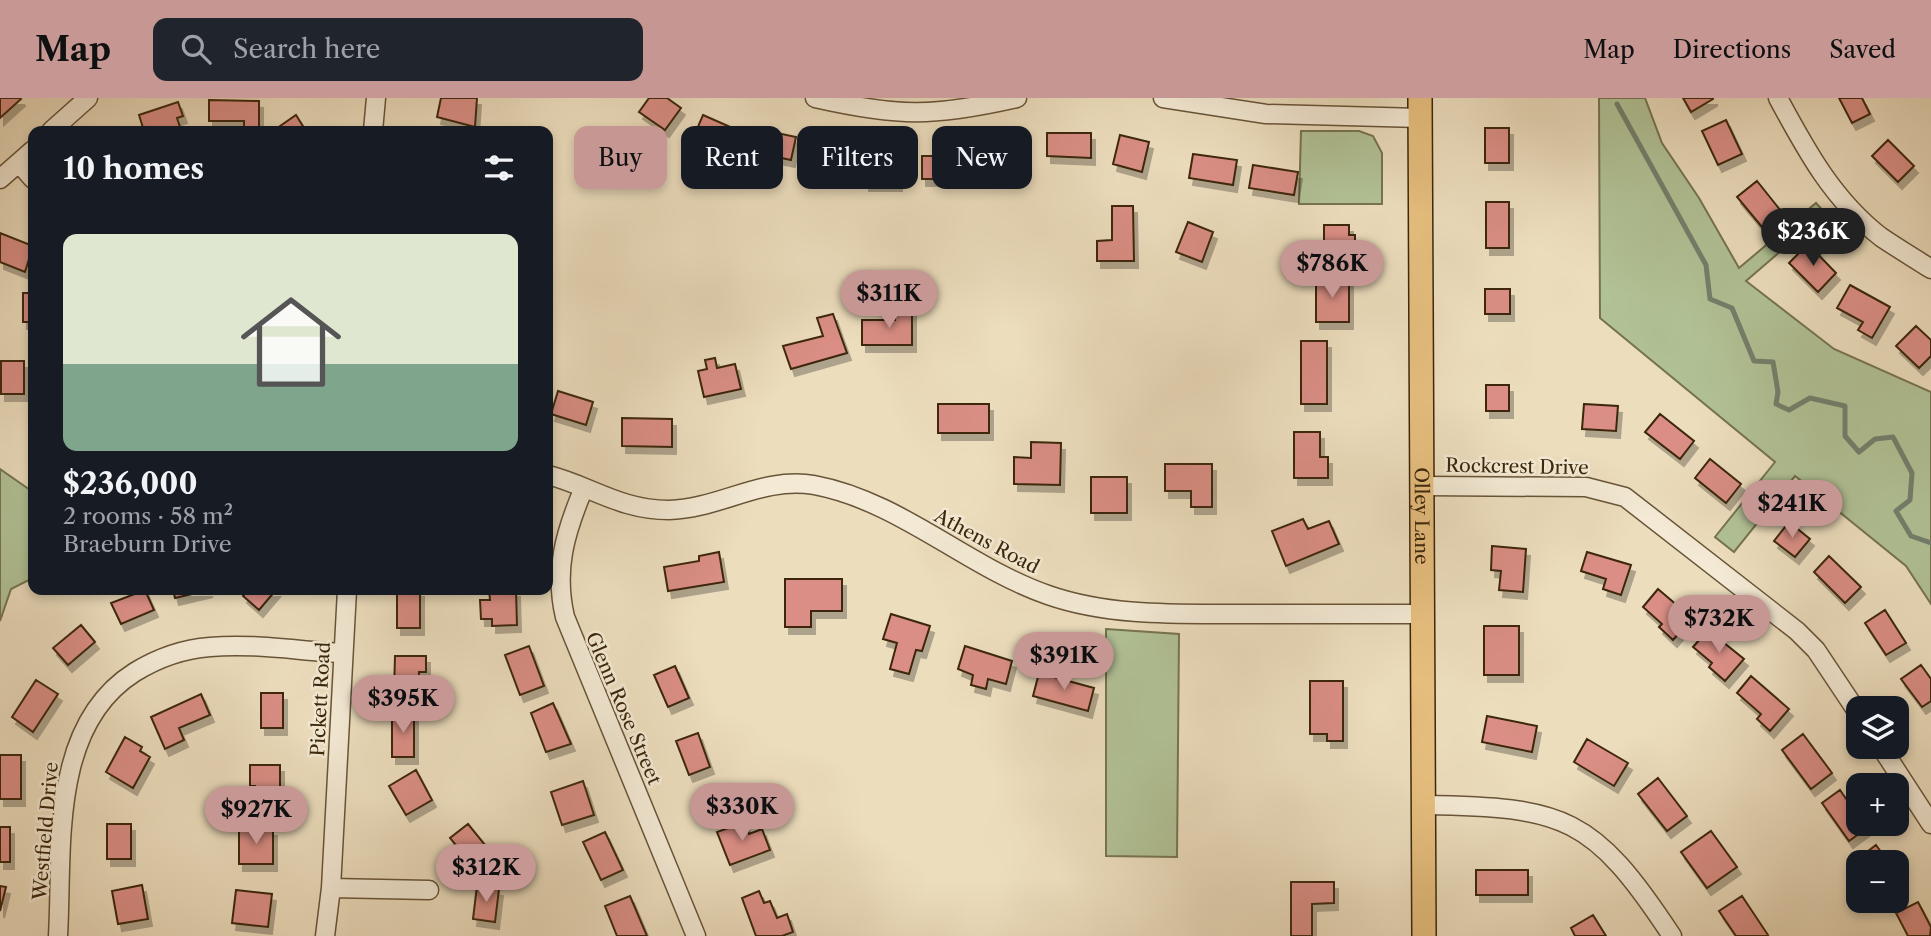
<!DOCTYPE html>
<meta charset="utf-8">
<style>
:root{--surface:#171b24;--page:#20242c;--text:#f1f3f6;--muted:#9ea1a6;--accent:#c59692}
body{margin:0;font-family:"Libre Caslon Text",serif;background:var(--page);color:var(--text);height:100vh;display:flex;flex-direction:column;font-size:26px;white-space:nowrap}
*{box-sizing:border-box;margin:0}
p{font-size:23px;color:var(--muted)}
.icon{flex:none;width:38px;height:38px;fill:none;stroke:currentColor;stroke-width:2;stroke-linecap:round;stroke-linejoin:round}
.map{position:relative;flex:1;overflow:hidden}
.details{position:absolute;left:28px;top:28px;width:525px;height:469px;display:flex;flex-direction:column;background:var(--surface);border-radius:14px;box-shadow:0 4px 10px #0003}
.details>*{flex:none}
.top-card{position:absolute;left:574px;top:28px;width:665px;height:63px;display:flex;gap:14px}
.controls{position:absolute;left:1846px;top:598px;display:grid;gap:14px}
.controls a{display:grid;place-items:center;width:63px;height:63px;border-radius:14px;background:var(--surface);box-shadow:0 4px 10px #0003;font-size:35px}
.price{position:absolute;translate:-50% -60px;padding:0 16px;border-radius:24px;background:var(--accent);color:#111;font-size:23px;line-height:46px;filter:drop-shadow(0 2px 4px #0008)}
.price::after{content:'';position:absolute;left:50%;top:42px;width:21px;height:16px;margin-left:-10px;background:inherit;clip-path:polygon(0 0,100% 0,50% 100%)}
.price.current{background:#222;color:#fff}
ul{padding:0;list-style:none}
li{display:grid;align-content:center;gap:14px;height:371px;padding:0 35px}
li span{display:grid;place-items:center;height:217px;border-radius:14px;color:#555}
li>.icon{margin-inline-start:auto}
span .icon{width:126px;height:126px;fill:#fffc;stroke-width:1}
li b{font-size:30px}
h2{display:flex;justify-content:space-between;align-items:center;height:84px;padding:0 35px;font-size:30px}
.tag{padding:0 24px;border-radius:14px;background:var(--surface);box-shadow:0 4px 10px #0003;font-size:24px;line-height:63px}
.tag.current{background:var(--accent);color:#111}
header{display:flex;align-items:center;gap:42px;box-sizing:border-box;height:98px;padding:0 35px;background:var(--accent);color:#111}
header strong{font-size:33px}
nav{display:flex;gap:38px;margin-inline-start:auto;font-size:24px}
.search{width:490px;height:63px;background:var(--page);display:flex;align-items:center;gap:18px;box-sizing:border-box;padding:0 24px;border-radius:14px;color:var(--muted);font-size:26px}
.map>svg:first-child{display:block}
.green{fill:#b1c296;stroke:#767450;stroke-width:2}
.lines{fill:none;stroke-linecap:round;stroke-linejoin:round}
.stream{stroke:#74806d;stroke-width:5}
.building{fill:#da8e85;stroke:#3c270b;stroke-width:2;filter:url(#shadow)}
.minor-casing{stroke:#685438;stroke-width:21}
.major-casing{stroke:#3c270b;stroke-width:26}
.minor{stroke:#f3e9d4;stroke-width:18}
.major{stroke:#e6be7e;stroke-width:23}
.labels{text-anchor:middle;stroke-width:5;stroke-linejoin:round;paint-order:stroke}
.street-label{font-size:19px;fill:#3c270b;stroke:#f3e9d4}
</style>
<header>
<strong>Map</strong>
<div class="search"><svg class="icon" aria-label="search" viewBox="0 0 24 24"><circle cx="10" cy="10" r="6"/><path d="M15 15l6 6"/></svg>Search here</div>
<nav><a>Map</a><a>Directions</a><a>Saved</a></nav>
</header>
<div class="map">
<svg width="1931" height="838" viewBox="0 0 1931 838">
<defs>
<filter id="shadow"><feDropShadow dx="4" dy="7" stdDeviation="0" flood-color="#0004"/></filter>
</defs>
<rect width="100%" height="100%" fill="#ecddbd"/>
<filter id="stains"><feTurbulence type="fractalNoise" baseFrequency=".00286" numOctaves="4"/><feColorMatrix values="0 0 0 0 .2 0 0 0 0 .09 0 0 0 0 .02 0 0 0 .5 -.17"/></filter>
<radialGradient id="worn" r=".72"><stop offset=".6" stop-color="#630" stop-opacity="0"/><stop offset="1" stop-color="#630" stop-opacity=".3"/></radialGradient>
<path class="green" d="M1599,0h46l17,45 37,55 40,70 77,-65 9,10 -79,68 88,68 97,43v212l-25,-38 -111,-90 -61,76 -19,-15 60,-75 -175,-144z
M1301,33h58l14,5 9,17v51h-83z
M0,371l33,23v86l-22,11 -11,32z
M1106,531l73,5 -2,223 -71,-1z"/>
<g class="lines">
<path class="stream" d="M1617,6l89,161 4,34 22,9 22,53 19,1 5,30 -2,12 13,6 21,-12 35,8v30l14,16 16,-13 18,-2 19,36 -2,27 -14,11 15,25 20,7"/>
</g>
<path class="building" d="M0,0h20l1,1 -21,19z
M441,0h36l-2,29 -38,-10z
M649,0h18l14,10 -16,22 -26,-18z
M1683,0h30v1l-22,13z
M1839,0h23l8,16 -18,9z
M209,2l50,1v27h-15v-7h-35z
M178,4l5,14 -6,2 3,9 -14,4h-22l-5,-16z
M296,17l10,16h-33z
M703,17l32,14 -8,21 -33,-14z
M1726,22l16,34 -24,11 -16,-34z
M753,30l43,9 -5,23 -43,-9z
M1485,30h24v35h-24z
M1047,35h44v25l-44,-2z
M1120,37l29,7 -7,30 -29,-8z
M1888,42l26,26 -16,16 -26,-26z
M811,43l38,10 -5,22 -38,-10z
M1023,43l4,22 -37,5 -4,-22z
M865,56h33v30h-33z
M1193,56l44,6 -4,25 -44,-7z
M922,58h46v23h-46z
M1253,67l45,7 -4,23 -45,-7z
M1757,83l24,30 -19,16 -25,-30z
M1486,104h23v46h-23z
M1112,108h21l1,55h-37v-20l15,-1z
M1188,124l25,10 -11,30 -26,-10z
M1324,127h25v10h6v25h-31z
M0,135l33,13 -8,26 -25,-10z
M1808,146l28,29 -18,19 -29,-29z
M1316,179h33v45h-33z
M1850,187l40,22 -18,31 -14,-8 5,-8 -26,-14z
M1485,191h25v25h-25z
M23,195h10v29h-10z
M895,211h17v36h-50v-25h33z
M833,216l14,39 -56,16 -8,-23 40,-10 -6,-18z
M1916,228l15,14v16l-12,12 -23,-22z
M1301,243h26v63h-26z
M715,260l2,10 18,-4 6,25 -37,8 -6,-26 9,-2 -2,-9z
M1,263h23v33h-23z
M1486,287h23v26h-23z
M558,293l35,11 -7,23 -35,-11z
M938,306h51v29h-51z
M1584,306l34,2 -2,25 -34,-2z
M1660,316l34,27 -14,18 -35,-27z
M622,320l50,1v28l-50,-1z
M1294,334h26v25h8v21h-34z
M1031,344l30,1 -1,42 -46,-1v-27l17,1z
M1710,361l31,25 -15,19 -31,-25z
M1165,366h47v43h-21v-16h-26z
M1091,379h36v36h-36z
M1303,421l5,10 21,-8 10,23 -53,22 -14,-35z
M1789,424l21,17 -15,18 -21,-16z
M1492,448l34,3 -3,43 -24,-2 2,-19 -10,-1z
M719,454l5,30 -56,9 -4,-24 35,-6v-5z
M1587,454l44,13 -10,30 -18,-6 3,-10 -25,-8z
M1829,458l32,31 -16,16 -31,-31z
M785,481h57v32h-31v16h-26z
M1658,491l34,29 -19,22 -14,-13 3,-3 -19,-17z
M145,492l9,20 -33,14 -10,-21z
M173,492h36l-34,8z
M248,492h28l-17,20 -16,-14z
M397,492h23v38h-23z
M489,492h27l1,35 -25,1v-7h-11l-1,-19h10z
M1885,512l21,33 -20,12 -21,-32z
M891,516l39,12 -8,25 -6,-1 -7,24 -19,-5 7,-26 -14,-4z
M81,527l14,17 -27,23 -15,-17z
M1484,528h35v49h-35z
M1708,532l36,29 -19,22 -16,-14 3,-4 -19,-16z
M529,548l15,40 -24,9 -15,-40z
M965,548l47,15 -6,23 -18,-5 -2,10 -15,-4 2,-10 -15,-6z
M395,558h31v16h-7v19h-25z
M1921,567l10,14v22l-9,6 -21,-28z
M675,568l14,32 -21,9 -14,-32z
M1039,575l55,15 -6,23 -55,-15z
M1751,578l38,33 -19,22 -13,-12 4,-5 -24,-21z
M36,582l22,14 -25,38 -21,-15z
M1310,583h33v60h-16v-7h-17z
M261,595h22v35h-22z
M201,596l9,21 -31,13 5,12 -19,9 -14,-32z
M553,605l18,41 -25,8 -15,-39z
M392,615h22v44h-22z
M1487,618l50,10 -5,26 -50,-10z
M698,635l12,34 -21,8 -13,-34z
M1803,636l29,39 -21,16 -29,-39z
M125,639l17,10 -2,4 10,6 -17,31 -27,-16z
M1587,641l41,24 -14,23 -40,-24z
M0,657h21v44h-21z
M250,667h30v36h-25v-15h-5z
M416,672l16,30 -26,15 -17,-29z
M1658,680l29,38 -20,15 -29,-37z
M583,683l11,34 -32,10 -11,-33z
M1840,692l18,26v8l9,4 -18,13 -27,-38z
M745,724l4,12 13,-5 8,21 -40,15 -13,-33z
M107,726h24v35h-24z
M468,726l22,27 -18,14 -22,-27z
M0,729h10v35h-10z
M239,731h34v35h-34z
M1711,733l26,36 -30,21 -26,-36z
M605,734l18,38 -22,10 -18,-38z
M1876,747l13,18h-26l-4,-5z
M1476,772h52v25h-52z
M1291,784h43v21l-22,1v32h-21z
M142,787l6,34 -30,5 -6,-33z
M0,788l6,1 -6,24z
M477,788l22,3 -4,33 -22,-3z
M236,792l36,4 -4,33 -36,-4z
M759,793l5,12 6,-2 7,17 10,-4 6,18 -11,4h-26l-14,-38z
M630,798l17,40h-30l-12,-30z
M1742,798l26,39 -2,1h-30l-17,-25z
M1918,804l13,25 -1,9h-22l-12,-23z
M1593,817l13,21h-31l-4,-8z"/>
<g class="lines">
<defs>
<path id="minor" d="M815,0c84,19 118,19 202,0
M1163,0l103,16 154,4
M1778,0c28,52 55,102 103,139 16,11 33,21 50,32
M51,33l37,-33
M373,33l3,-33
M20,66l13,15
M0,81l33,-29
M548,377c43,11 72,35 121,35 50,-1 94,-34 145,-25 86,16 153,82 234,110 60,21 127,19 189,19 62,0 124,0 186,0
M1423,388l163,1 39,10 172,134 19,19 42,63
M583,392c-18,43 -29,80 -18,127l131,319
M1881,649l50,77
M1424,707c141,2 169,11 248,131
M331,790l98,2
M58,838c5,-88 -9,-210 77,-264 23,-14 48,-23 75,-25 43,-4 89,4 133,6
M325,838l6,-48 16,-298"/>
<g id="major">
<path id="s1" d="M1420,0l4,838"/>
</g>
</defs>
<use href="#minor" class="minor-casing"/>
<use href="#major" class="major-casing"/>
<use href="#minor" class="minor"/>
<use href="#major" class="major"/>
</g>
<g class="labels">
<g class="street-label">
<text transform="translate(1517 368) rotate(1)" y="7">Rockcrest Drive</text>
<text dy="7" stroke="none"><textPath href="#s1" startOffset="418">Olley Lane</textPath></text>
<text transform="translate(987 443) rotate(28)" y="7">Athens Road</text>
<text transform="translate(320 601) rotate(-87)" y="7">Pickett Road</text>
<text transform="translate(624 610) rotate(67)" y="7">Glenn Rose Street</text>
<text transform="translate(45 733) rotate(-85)" y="7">Westfield Drive</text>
</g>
</g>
<rect width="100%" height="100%" filter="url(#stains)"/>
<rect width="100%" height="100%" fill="url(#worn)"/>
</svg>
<div class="controls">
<a><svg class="icon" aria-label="layers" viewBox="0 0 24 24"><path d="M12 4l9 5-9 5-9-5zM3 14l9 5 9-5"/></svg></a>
<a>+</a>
<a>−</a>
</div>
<b class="price current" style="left:1813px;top:170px">$236K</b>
<b class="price" style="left:1332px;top:202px">$786K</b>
<b class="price" style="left:889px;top:232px">$311K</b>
<b class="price" style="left:1792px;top:442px">$241K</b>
<b class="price" style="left:1719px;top:557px">$732K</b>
<b class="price" style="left:1064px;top:594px">$391K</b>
<b class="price" style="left:403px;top:637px">$395K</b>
<b class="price" style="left:742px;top:745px">$330K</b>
<b class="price" style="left:256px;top:748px">$927K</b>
<b class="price" style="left:486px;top:806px">$312K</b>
<div class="top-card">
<a class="tag current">Buy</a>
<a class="tag">Rent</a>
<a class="tag">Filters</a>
<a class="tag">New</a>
</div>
<section class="details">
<h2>10 homes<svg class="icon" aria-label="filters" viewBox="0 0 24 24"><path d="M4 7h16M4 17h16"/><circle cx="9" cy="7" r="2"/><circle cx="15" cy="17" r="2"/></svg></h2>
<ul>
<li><span style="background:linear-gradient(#dfe7d0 60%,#7fa58c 0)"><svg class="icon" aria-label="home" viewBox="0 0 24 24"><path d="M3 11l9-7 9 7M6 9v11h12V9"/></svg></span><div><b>$236,000</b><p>2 rooms · 58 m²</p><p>Braeburn Drive</p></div></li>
</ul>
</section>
</div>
